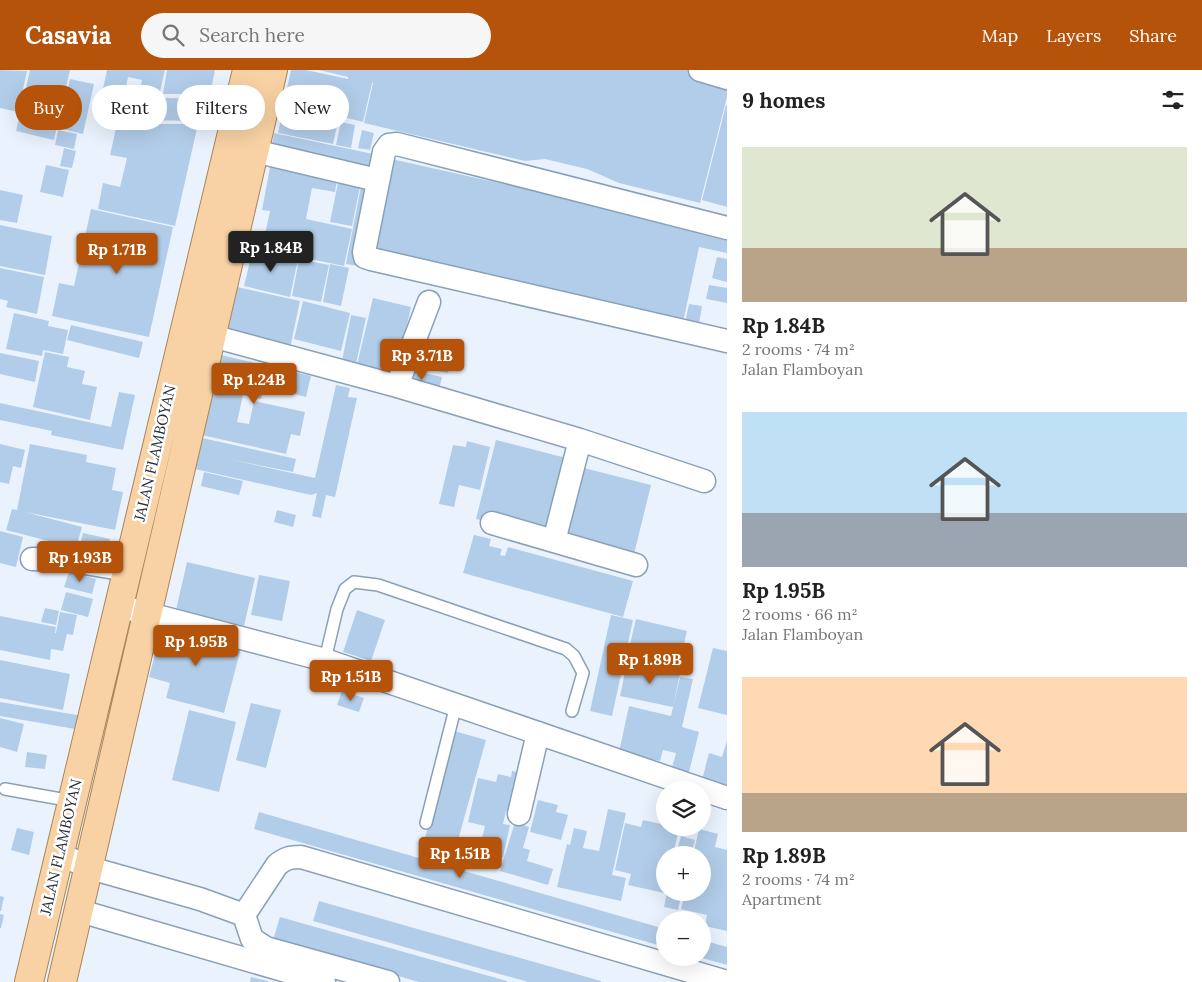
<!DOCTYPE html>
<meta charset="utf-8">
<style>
:root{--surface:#fff;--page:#f6f6f6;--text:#222;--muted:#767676;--accent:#b45309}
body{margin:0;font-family:Lora,serif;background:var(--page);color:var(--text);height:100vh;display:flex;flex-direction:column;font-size:19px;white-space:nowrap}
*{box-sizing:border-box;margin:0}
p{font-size:16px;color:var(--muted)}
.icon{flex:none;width:28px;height:28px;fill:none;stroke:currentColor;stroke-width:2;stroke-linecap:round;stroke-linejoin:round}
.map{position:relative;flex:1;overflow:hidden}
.panel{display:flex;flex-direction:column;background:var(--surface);width:475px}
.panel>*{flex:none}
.guide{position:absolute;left:15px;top:15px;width:475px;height:45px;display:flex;gap:10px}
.controls{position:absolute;left:656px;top:711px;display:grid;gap:10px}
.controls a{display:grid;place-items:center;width:55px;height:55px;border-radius:50%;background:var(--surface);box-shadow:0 5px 20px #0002;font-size:25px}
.price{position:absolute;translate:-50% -42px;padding:0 11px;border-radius:5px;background:var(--accent);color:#fff;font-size:16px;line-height:32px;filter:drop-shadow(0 1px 2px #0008)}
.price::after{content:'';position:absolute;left:50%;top:30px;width:15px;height:11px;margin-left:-8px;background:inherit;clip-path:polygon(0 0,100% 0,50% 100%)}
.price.active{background:#222;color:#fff}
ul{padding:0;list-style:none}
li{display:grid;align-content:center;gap:10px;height:265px;padding:0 15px}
li span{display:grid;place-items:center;height:155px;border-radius:0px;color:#555}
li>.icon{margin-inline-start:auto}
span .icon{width:90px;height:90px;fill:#fffc;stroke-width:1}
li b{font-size:21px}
h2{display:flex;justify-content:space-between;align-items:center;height:60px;padding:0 15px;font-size:21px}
.chip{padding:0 18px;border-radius:22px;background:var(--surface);box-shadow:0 5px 20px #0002;font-size:18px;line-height:45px}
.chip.active{background:var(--accent);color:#fff}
header{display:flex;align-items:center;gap:30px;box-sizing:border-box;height:70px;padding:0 25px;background:var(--accent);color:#fff}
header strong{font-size:24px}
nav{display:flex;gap:28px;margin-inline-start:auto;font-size:18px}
.search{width:350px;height:45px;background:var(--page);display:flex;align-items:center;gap:12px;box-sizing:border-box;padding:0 18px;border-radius:28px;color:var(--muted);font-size:19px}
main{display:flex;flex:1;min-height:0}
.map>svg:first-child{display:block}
.building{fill:#b2cde9}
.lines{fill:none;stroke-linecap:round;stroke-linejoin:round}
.service-casing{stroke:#8aa0b7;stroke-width:14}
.minor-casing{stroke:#8aa0b7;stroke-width:25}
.primary-casing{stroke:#ab8557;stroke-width:30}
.service{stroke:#fff;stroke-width:11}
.minor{stroke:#fff;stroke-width:22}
.primary{stroke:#f8d2a4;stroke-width:28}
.labels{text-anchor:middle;stroke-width:5;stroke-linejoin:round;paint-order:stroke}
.street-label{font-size:15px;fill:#262f38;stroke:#fff}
</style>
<header>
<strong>Casavia</strong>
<div class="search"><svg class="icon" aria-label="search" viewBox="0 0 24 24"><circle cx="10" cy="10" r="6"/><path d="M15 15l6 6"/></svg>Search here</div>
<nav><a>Map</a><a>Layers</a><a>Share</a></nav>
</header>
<main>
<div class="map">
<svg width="727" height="912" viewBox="0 0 727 912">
<rect width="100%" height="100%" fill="#eaf3fd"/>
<path class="building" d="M0,0l27,1 -9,41 -18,-4z
M30,0h40l-16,70 -38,-9z
M107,0h58l-6,26 -19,-4 2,-12 -14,-3 -7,35 -22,-4z
M167,0h48l-5,24h-47z
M291,0h15l42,9v-2l-29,-7h372l36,9v18l-27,106 -81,-20 -32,-14 -42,-10 -20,2 -161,-38 9,-40h-1l-9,39 -24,-6 2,-7 -56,-12z
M70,9l24,5 -11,50 -24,-6z
M124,27l84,2 -1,22 -83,-1z
M284,35l55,12 -6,27 -55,-11z
M726,35h1v102l-25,-7z
M341,52l14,3 -4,23 -15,-3z
M117,54h81l-23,102 -77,-17 5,-26 17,4 7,-29 -17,-3z
M58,60l19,4 -3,15 -19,-4z
M362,60l12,3 -4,17 -12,-2z
M274,63l104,22 -4,18 -103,-21z
M64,78l12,3 -4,17 -12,-2z
M387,88l296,66 44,12v17l-28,-6 -17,80 -316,-71z
M271,92l67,13 -3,17 -23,-4 -6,31 46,10 -8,37 -82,-17 8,-38 -8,-1z
M46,95l23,5 -6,27 -23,-5z
M340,103l22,4 -10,49 -22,-4z
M362,111l12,2 -16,83 -12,-2z
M0,120l23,5 -6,28 -17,-3z
M91,139l82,18 -24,110 -97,-21 7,-33 15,3z
M0,155l52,11 -7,39 -45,-9z
M253,179l45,10 -8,38 -46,-11z
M717,187l10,2v23l-15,-4z
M299,189l30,6 -8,37 -29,-6z
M330,194l19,4 -8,38 -18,-4z
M0,198l44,9 -7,37 -31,-7 2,-6 -8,-2z
M709,215l18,3v15l-21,-4z
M237,217l63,14 -10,47 -70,-15 6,-31 8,2z
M373,228l38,9 -15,67 -39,-9z
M303,231l47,12 -9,38 -47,-12z
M689,234l13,2 -4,24 -14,-3z
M14,243l35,8 -1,5 20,4 -5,24 -20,-4 -1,6 -36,-7z
M351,245l15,3 -10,46 -14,-3z
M71,255l72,17 -4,16 -72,-18z
M45,282l24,5 -2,10 18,4 -3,13 15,3 -7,33 -57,-13z
M0,283l39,8 -4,21 -35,-8z
M221,285l90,21 -5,21 -42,-10 -3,12 -18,-4 -6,27 12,2 5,-23 51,11 -5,24 -9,-2 -5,20 -84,-19z
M441,289l10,3 -3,11 -10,-2z
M405,299l37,8 -4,17 -37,-9z
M336,315l14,3 -2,9 9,1 -22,99 -9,-2 -5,23 -9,-2 5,-23 -6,2 -116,-26 3,-32 98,22 -3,13 -65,-13 87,19z
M119,322l16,3 -12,55 -72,-15 1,-4 -52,-11v-17l111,24z
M496,370l74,19 -20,79 -74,-19z
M467,371l23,6 -10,43 -21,-5 -5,22 -15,-3 14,-59 13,2z
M0,374l25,6 -4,18 -8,-2 -4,18 -9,-2z
M30,374l57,11 -1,7 30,6 -4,22 11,2 -8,38 -90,-18 57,15 -6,21 -70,-18 6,-21 5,1z
M580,397l71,18 -18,73 -71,-18z
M204,402l39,9 -4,14 -38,-9z
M277,440l19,5 -3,12 -19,-5z
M0,461l23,6 -7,30 -16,-4z
M83,463l27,6 -4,17 -27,-6z
M474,465l17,4 -2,7 13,3 -2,6 5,1 3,-9 125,34 -10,36 -160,-44z
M187,492l68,16 -11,48 -68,-16z
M69,502l27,7 -4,15 -28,-7z
M259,505l31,6 -8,40 -31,-6z
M66,522l27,7 -5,18 -27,-7z
M45,538l14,3 -3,14 -15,-3z
M357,540l28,10 -14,41 -28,-9z
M60,542l17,3 -4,20 -6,-1 -4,17 -12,-2 -1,11 -50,-10v-34l56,11 -1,6h1z
M611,545l22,5 -21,96 -22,-5z
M636,549l51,12 -9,38 -51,-12z
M163,554l79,20 -18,69 -58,-15 4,-15 -21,-6z
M713,578l14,3v64l-29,-7z
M0,590l70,14 -7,36 -63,-12z
M627,593l53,10 -7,34 -53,-11z
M680,607l13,2 -11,48 17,5 -11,44 -17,-4 5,-19 -13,-3 -3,11 -41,-9 10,-46 42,10z
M342,621l22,7 -5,14 -22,-7z
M0,632l83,14 -2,14 -81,-14z
M251,633l30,7 -15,58 -30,-8z
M189,640l47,12 -17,70 -47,-12z
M0,648l24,6 -7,28 -17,-5z
M454,661l32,9 -33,118 -31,-9z
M727,671v45l-25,-6 7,-27 13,4z
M27,682l20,3 -2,14 -20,-2z
M512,701l12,3 -9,39 -9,-2 -3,13 7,1 -7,32 -24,-6 6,-25 -17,-4 10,-44 18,4 2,-8 13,3z
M538,730l20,5 -2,7 12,3 -7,25 -31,-8z
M608,739l18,4 -14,62 14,3 -5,23 -64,-14 10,-43 3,1 4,-17 13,3 -4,17 16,3z
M259,742l406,117v18l-411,-118z
M643,750l22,5v3h14l-6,27h-8l-1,38 -36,-8 3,-11 -16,-4 10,-47 16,4z
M515,752l14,5 -6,21 7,2 -3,11 26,8 -5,16 -48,-14z
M17,758l17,4 -5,23 -18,-5z
M699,759l19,5 -3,13 12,3v81l-22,-5 2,-11 -26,-6 4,-17h17v-37h-9z
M681,766l14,4 -4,15h-15z
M667,822h15l-4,18 -14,-3z
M0,826l4,1 -3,14h-1z
M319,831l282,80v1h-73l-215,-61z
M0,844l4,1 -3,13h-1z
M280,847l227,64v1h-88l-146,-42z
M702,870l25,7v18l-25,-7z
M251,907l17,4v1h-18z"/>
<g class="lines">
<defs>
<path id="service" d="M325,590l12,-51 8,-20 9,-7 24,3 188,64 8,7 9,17 -11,38
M5,719l67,12
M426,753l30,-118"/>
<path id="minor" d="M700,0l27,8
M254,81l123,29
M727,158l-330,-84 -8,1 -5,7 -20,100 1,5 6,2 356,82
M212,266l185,50 183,54 124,41
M397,316l32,-84
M492,453l144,42
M554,471l26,-101
M32,489l34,1 61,10
M130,539l195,51 402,138
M519,744l19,-81
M60,784l30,14 110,31 44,16 33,-50c8,-7 14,-8 24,-8l426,125
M80,841l244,71
M244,845l8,24 14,9 122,34"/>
<path id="primary" d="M29,912l218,-912
M62,912l211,-912"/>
</defs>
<use href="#service" class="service-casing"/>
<use href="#minor" class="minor-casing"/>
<use href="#primary" class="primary-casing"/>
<use href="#service" class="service"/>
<use href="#minor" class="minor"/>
<use href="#primary" class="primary"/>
</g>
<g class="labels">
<g class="street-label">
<text transform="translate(155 383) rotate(-77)" y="5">JALAN FLAMBOYAN</text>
<text transform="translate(61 777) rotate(-77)" y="5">JALAN FLAMBOYAN</text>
</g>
</g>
</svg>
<div class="controls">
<a><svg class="icon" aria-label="layers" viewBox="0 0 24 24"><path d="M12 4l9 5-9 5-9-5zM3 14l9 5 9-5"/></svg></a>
<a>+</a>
<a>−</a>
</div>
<b class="price active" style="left:271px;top:203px">Rp 1.84B</b>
<b class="price" style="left:117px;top:205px">Rp 1.71B</b>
<b class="price" style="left:422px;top:311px">Rp 3.71B</b>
<b class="price" style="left:254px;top:335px">Rp 1.24B</b>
<b class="price" style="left:80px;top:513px">Rp 1.93B</b>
<b class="price" style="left:196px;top:597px">Rp 1.95B</b>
<b class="price" style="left:650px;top:615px">Rp 1.89B</b>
<b class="price" style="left:351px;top:632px">Rp 1.51B</b>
<b class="price" style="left:460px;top:809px">Rp 1.51B</b>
<div class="guide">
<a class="chip active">Buy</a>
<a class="chip">Rent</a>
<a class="chip">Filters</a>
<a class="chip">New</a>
</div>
</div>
<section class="panel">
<h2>9 homes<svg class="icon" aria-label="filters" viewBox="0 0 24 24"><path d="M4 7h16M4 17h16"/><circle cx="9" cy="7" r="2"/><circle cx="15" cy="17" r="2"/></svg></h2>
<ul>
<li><span style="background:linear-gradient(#dfe7d0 65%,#b9a48a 0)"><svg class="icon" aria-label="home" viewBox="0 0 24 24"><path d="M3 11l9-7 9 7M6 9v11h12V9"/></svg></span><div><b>Rp 1.84B</b><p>2 rooms · 74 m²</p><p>Jalan Flamboyan</p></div></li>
<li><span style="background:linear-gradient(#bfe0f5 65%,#9aa5b1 0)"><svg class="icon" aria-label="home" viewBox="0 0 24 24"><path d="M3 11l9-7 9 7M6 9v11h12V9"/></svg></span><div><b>Rp 1.95B</b><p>2 rooms · 66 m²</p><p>Jalan Flamboyan</p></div></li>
<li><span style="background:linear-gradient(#ffd9b3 75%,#b9a48a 0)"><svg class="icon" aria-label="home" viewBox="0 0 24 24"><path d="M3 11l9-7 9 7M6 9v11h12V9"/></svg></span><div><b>Rp 1.89B</b><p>2 rooms · 74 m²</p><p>Apartment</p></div></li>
</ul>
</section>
</main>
